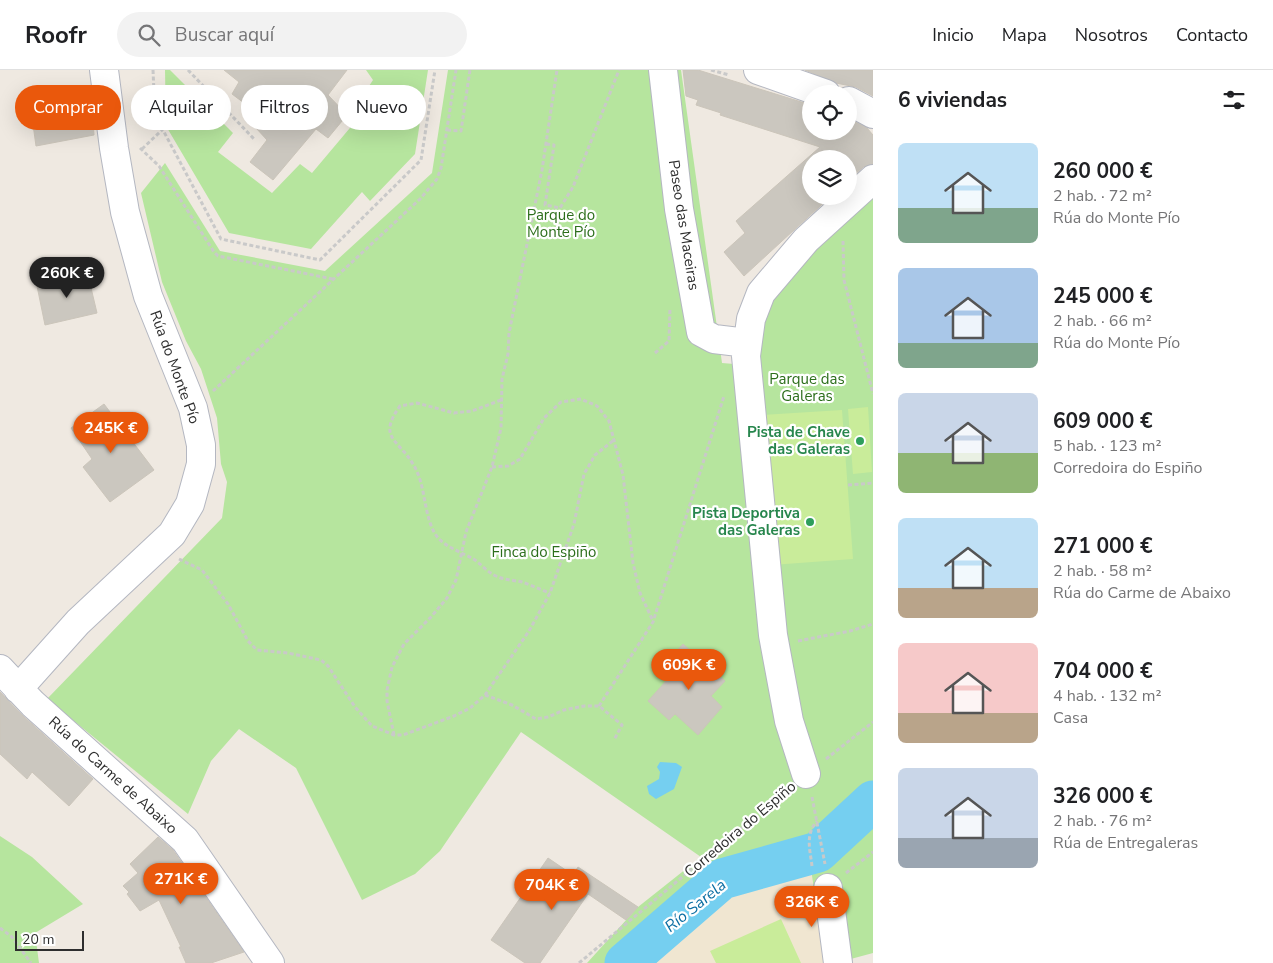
<!DOCTYPE html>
<html lang="es">
<meta charset="utf-8">
<style>
:root{--surface:#fff;--page:#f2f2f2;--text:#202124;--muted:#757577;--line:#e0e0e0;--accent:#ea580c}
body{margin:0;font-family:"Nunito Sans",sans-serif;background:var(--page);color:var(--text);height:100vh;display:flex;flex-direction:column;font-size:19px;white-space:nowrap}
*{box-sizing:border-box;margin:0}
p{font-size:16px;color:var(--muted)}
.icon{flex:none;width:28px;height:28px;fill:none;stroke:currentColor;stroke-width:2;stroke-linecap:round;stroke-linejoin:round}
.map{position:relative;flex:1;overflow:hidden}
.sheet{display:flex;flex-direction:column;background:var(--surface);width:400px}
.sheet>*{flex:none}
.hud{position:absolute;left:15px;top:15px;width:475px;height:45px;display:flex;gap:10px}
.buttons{position:absolute;left:802px;top:15px;display:grid;gap:10px}
.buttons a{display:grid;place-items:center;width:55px;height:55px;border-radius:50%;background:var(--surface);box-shadow:0 5px 20px #0002;font-size:25px}
.scale{position:absolute;left:15px;bottom:12px;width:69px;box-sizing:border-box;padding-left:5px;border:2px solid #2e2e2e;border-top:0;font-size:14px;line-height:18px;white-space:nowrap;color:#2e2e2e;-webkit-text-stroke:4px #fff;paint-order:stroke}
.price{position:absolute;translate:-50% -42px;padding:0 11px;border-radius:18px;background:var(--accent);color:#fff;font-size:16px;line-height:32px;filter:drop-shadow(0 1px 2px #0008)}
.price::after{content:'';position:absolute;left:50%;top:30px;width:15px;height:11px;margin-left:-8px;background:inherit;clip-path:polygon(0 0,100% 0,50% 100%)}
.price.selected{background:#222;color:#fff}
ul{padding:0;list-style:none}
li{display:flex;align-items:center;gap:15px;height:125px;padding:0 25px}
li span{display:grid;place-items:center;flex:none;width:140px;height:100px;border-radius:8px;color:#555}
li>.icon{margin-inline-start:auto}
span .icon{width:60px;height:60px;fill:#fffc;stroke-width:1}
li b{font-size:21px}
h2{display:flex;justify-content:space-between;align-items:center;height:60px;padding:0 25px;font-size:21px}
.pill{padding:0 18px;border-radius:22px;background:var(--surface);box-shadow:0 5px 20px #0002;font-size:18px;line-height:45px}
.pill.selected{background:var(--accent);color:#fff}
header{display:flex;align-items:center;gap:30px;box-sizing:border-box;height:70px;padding:0 25px;background:var(--surface);border-bottom:1px solid var(--line)}
header strong{font-size:24px}
nav{display:flex;gap:28px;margin-inline-start:auto;font-size:18px}
.search{width:350px;height:45px;background:var(--page);display:flex;align-items:center;gap:12px;box-sizing:border-box;padding:0 18px;border-radius:28px;color:var(--muted);font-size:19px}
main{display:flex;flex:1;min-height:0}
.map>svg:first-child{display:block}
.education{fill:#f0e6d1}
.green{fill:#b6e59e}
.pitch{fill:#c9ec9a}
.water{fill:#75cff0}
.lines{fill:none;stroke-linecap:round;stroke-linejoin:round}
.river{stroke:#75cff0;stroke-width:41}
.building{fill:#cbc7bf;stroke:#cbc5ba}
.minor-casing{stroke:#b4b7c1;stroke-width:30}
.path{stroke:#c9c9c9;stroke-width:3;stroke-dasharray:4 2.5;stroke-linecap:butt}
.minor{stroke:#fff;stroke-width:28}
.leisure-dot{fill:#2e9e5b;stroke:#fff;stroke-width:2}
.labels{text-anchor:middle;stroke-width:4.5;stroke-linejoin:round;paint-order:stroke}
.park-label{font-size:15px;fill:#2c6e1b;stroke:#fff}
.street-label{font-size:15px;fill:#2e2e2e;stroke:#fff}
.leisure-label{font-size:15px;font-weight:bold;fill:#27864d;stroke:#fff;text-anchor:end}
.water-label{font-size:16px;font-style:italic;fill:#0d6fa3;stroke:#fff}
</style>
<header>
<strong>Roofr</strong>
<div class="search"><svg class="icon" aria-label="search" viewBox="0 0 24 24"><circle cx="10" cy="10" r="6"/><path d="M15 15l6 6"/></svg>Buscar aquí</div>
<nav><a>Inicio</a><a>Mapa</a><a>Nosotros</a><a>Contacto</a></nav>
</header>
<main>
<div class="map">
<svg width="873" height="893" viewBox="0 0 873 893">
<rect width="100%" height="100%" fill="#efe9e1"/>
<path class="education" d="M812,799l13,94h-169l67,-64 25,-17 29,-11z"/>
<path class="green" d="M165,0h5l63,63 -15,19 54,41 28,-29 12,9 48,-57 -7,-6 20,-30 -7,-10h62l-13,84 -45,47 -8,-9 -51,57 -82,-16 -63,-107z
M448,0h233l41,293 12,1 30,-56 56,-65 38,-31 6,-15 9,-7v763l-26,7 -22,2 -14,-93c-11,1 -23,0 -34,2 -50,11 -86,58 -121,92h-69l51,-56 63,-50 -180,-125 -81,119 -25,23 -53,26 -66,-132 -57,-39 -28,32 -23,53 -141,-115 175,-181 5,-36 -6,-18 -4,-46 -16,-49 -15,-28 -24,-59 -21,-89 24,-30 55,88 105,20 107,-98z
M0,766l32,21 51,47 -48,29 4,30h-39z"/>
<path class="pitch" d="M868,337l4,65 -19,2 -5,-65z
M842,340l11,149 -81,6 -10,-150z
M781,849l20,44h-85l-6,-12z"/>
<path class="water" d="M660,692l16,1 6,4 -8,22 -18,10 -7,-5 -2,-8 12,-7 1,-7 -3,-5z"/>
<g class="lines">
<path class="river" d="M625,893l97,-84 96,-27 55,-51"/>
</g>
<path class="building" d="M224,0h123l-19,25 19,20 -19,23 -12,-9 -43,51 -23,-18 17,-22 -11,-12 8,-10 -32,-24 7,-12z
M683,0h15l113,35v26h38v-12l18,9 6,7v29l-10,3 -14,13v-21h-38v37h20l-87,80 -20,-24 21,-19 -9,-12 84,-74 -100,-32 1,-2 -25,-8 2,-5 -12,-4z
M805,0h68v26l-17,-9 -20,-4z
M92,34l2,31 -58,11 -5,-36z
M87,201l10,42 -52,12 -8,-39z
M104,334l50,66 -44,32 -27,-35 9,-8 -21,-31z
M683,574l42,37 -14,15 11,11 -24,28 -23,-21 -6,6 -21,-19 28,-31 -9,-8z
M0,622l23,24 70,63 -24,27 -37,-34 -5,7 -27,-25z
M158,767l15,13 71,102 -33,11h-25l-7,-16h2l-22,-47 -19,11 -13,-17 2,-2 -6,-6 15,-13 -8,-9z
M548,788l25,17 5,-8 60,40 -12,13 -38,-26 -48,69h-15l-34,-23z"/>
<g class="lines">
<defs>
<path id="minor" d="M663,0l16,139 22,123 13,7 33,4
M758,0l68,24
M849,31l24,13
M0,599l33,35 152,136 85,123
M18,619l60,-67 94,-88 18,-30 11,-40v-19l-8,-37 -45,-112 -23,-84 -11,-64 -10,-78
M806,704l-17,-53 -16,-86 -27,-279 5,-37 10,-26 45,-53 67,-61
M828,818l10,75"/>
</defs>
<use href="#minor" class="minor-casing"/>
<path class="path" d="M153,0l2,45 66,124 99,21 101,-100 14,-90
M188,0l66,69
M711,0l18,5
M447,60l14,1 9,-61
M546,74l8,1 -9,60 15,3 13,-21 46,-117
M140,78l19,18 55,86 4,4 115,23
M142,79l21,-20
M843,171l1,39 29,114
M655,283l14,-12 1,-33
M213,321l207,-192 17,-20 4,-11 15,-98
M501,330l-29,11 -18,2 -37,-10 -17,3c-23,32 -2,33 13,58 13,21 10,47 21,68 8,15 28,20 41,28 7,5 12,12 21,16 8,4 17,4 26,6 9,3 19,8 28,11
M492,397l16,-1 12,-7 24,-41 17,-16 20,-3 16,7 12,15 14,54 10,88 7,30 13,28
M848,415l25,-2
M179,489l23,11 26,34 20,37 9,9 31,3 33,7 7,6 27,41 17,19 22,9h9l51,-19 16,-8 15,-13 44,-64 21,-38 24,-69 10,-50 11,-19 19,-15
M798,571l52,-10 23,-7
M485,625l27,10 24,14 12,-2 16,-7 20,-4h15l23,19 -8,15
M599,636l54,-84 71,-226
M394,665l-7,-34v-11l5,-23 12,-23 27,-27 16,-19 9,-18 10,-48 26,-65 9,-39 1,-49 6,-25 1,-21 33,-163 15,-100
M826,689l47,-37
M812,727l13,67
M812,796c-2,-17 -7,-31 5,-45
M846,803l27,-21
M0,858l12,9 19,26
M579,893l209,-174"/>
<use href="#minor" class="minor"/>
</g>
<g class="leisure-dot">
<circle cx="860" cy="371" r="5"/>
<circle cx="810" cy="452" r="5"/>
</g>
<g class="labels">
<g class="park-label">
<text x="561" y="150">Parque do<tspan x="561" dy="17">Monte Pío</tspan></text>
<text x="807" y="314">Parque das<tspan x="807" dy="17">Galeras</tspan></text>
<text x="544" y="487">Finca do Espiño</text>
</g>
<g class="street-label">
<text transform="translate(684 155) rotate(81)" y="5">Paseo das Maceiras</text>
<text transform="translate(175 297) rotate(70)" y="5">Rúa do Monte Pío</text>
<text transform="translate(113 705) rotate(42)" y="5">Rúa do Carme de Abaixo</text>
<text transform="translate(740 759) rotate(-40)" y="5">Corredoira do Espiño</text>
</g>
<g class="leisure-label">
<text x="850" y="367">Pista de Chave<tspan x="850" dy="17">das Galeras</tspan></text>
<text x="800" y="448">Pista Deportiva<tspan x="800" dy="17">das Galeras</tspan></text>
</g>
<g class="water-label">
<text transform="translate(695 835) rotate(-39)" y="6">Río Sarela</text>
</g>
</g>
</svg>
<div class="buttons">
<a><svg class="icon" aria-label="locate" viewBox="0 0 24 24"><circle cx="12" cy="12" r="6"/><path d="M12 2v4M12 18v4M2 12h4M18 12h4"/></svg></a>
<a><svg class="icon" aria-label="layers" viewBox="0 0 24 24"><path d="M12 4l9 5-9 5-9-5zM3 14l9 5 9-5"/></svg></a>
</div>
<div class="scale">20 m</div>
<b class="price selected" style="left:67px;top:229px">260K €</b>
<b class="price" style="left:111px;top:384px">245K €</b>
<b class="price" style="left:689px;top:621px">609K €</b>
<b class="price" style="left:181px;top:835px">271K €</b>
<b class="price" style="left:552px;top:841px">704K €</b>
<b class="price" style="left:812px;top:858px">326K €</b>
<div class="hud">
<a class="pill selected">Comprar</a>
<a class="pill">Alquilar</a>
<a class="pill">Filtros</a>
<a class="pill">Nuevo</a>
</div>
</div>
<section class="sheet">
<h2>6 viviendas<svg class="icon" aria-label="filters" viewBox="0 0 24 24"><path d="M4 7h16M4 17h16"/><circle cx="9" cy="7" r="2"/><circle cx="15" cy="17" r="2"/></svg></h2>
<ul>
<li><span style="background:linear-gradient(#bfe0f5 65%,#7fa58c 0)"><svg class="icon" aria-label="home" viewBox="0 0 24 24"><path d="M3 11l9-7 9 7M6 9v11h12V9"/></svg></span><div><b>260 000 €</b><p>2 hab. · 72 m²</p><p>Rúa do Monte Pío</p></div></li>
<li><span style="background:linear-gradient(#a9c7e8 75%,#7fa58c 0)"><svg class="icon" aria-label="home" viewBox="0 0 24 24"><path d="M3 11l9-7 9 7M6 9v11h12V9"/></svg></span><div><b>245 000 €</b><p>2 hab. · 66 m²</p><p>Rúa do Monte Pío</p></div></li>
<li><span style="background:linear-gradient(#c9d6e8 60%,#8fb573 0)"><svg class="icon" aria-label="home" viewBox="0 0 24 24"><path d="M3 11l9-7 9 7M6 9v11h12V9"/></svg></span><div><b>609 000 €</b><p>5 hab. · 123 m²</p><p>Corredoira do Espiño</p></div></li>
<li><span style="background:linear-gradient(#bfe0f5 70%,#b9a48a 0)"><svg class="icon" aria-label="home" viewBox="0 0 24 24"><path d="M3 11l9-7 9 7M6 9v11h12V9"/></svg></span><div><b>271 000 €</b><p>2 hab. · 58 m²</p><p>Rúa do Carme de Abaixo</p></div></li>
<li><span style="background:linear-gradient(#f6c9c9 70%,#b9a48a 0)"><svg class="icon" aria-label="home" viewBox="0 0 24 24"><path d="M3 11l9-7 9 7M6 9v11h12V9"/></svg></span><div><b>704 000 €</b><p>4 hab. · 132 m²</p><p>Casa</p></div></li>
<li><span style="background:linear-gradient(#c9d6e8 70%,#9aa5b1 0)"><svg class="icon" aria-label="home" viewBox="0 0 24 24"><path d="M3 11l9-7 9 7M6 9v11h12V9"/></svg></span><div><b>326 000 €</b><p>2 hab. · 76 m²</p><p>Rúa de Entregaleras</p></div></li>
</ul>
</section>
</main>
